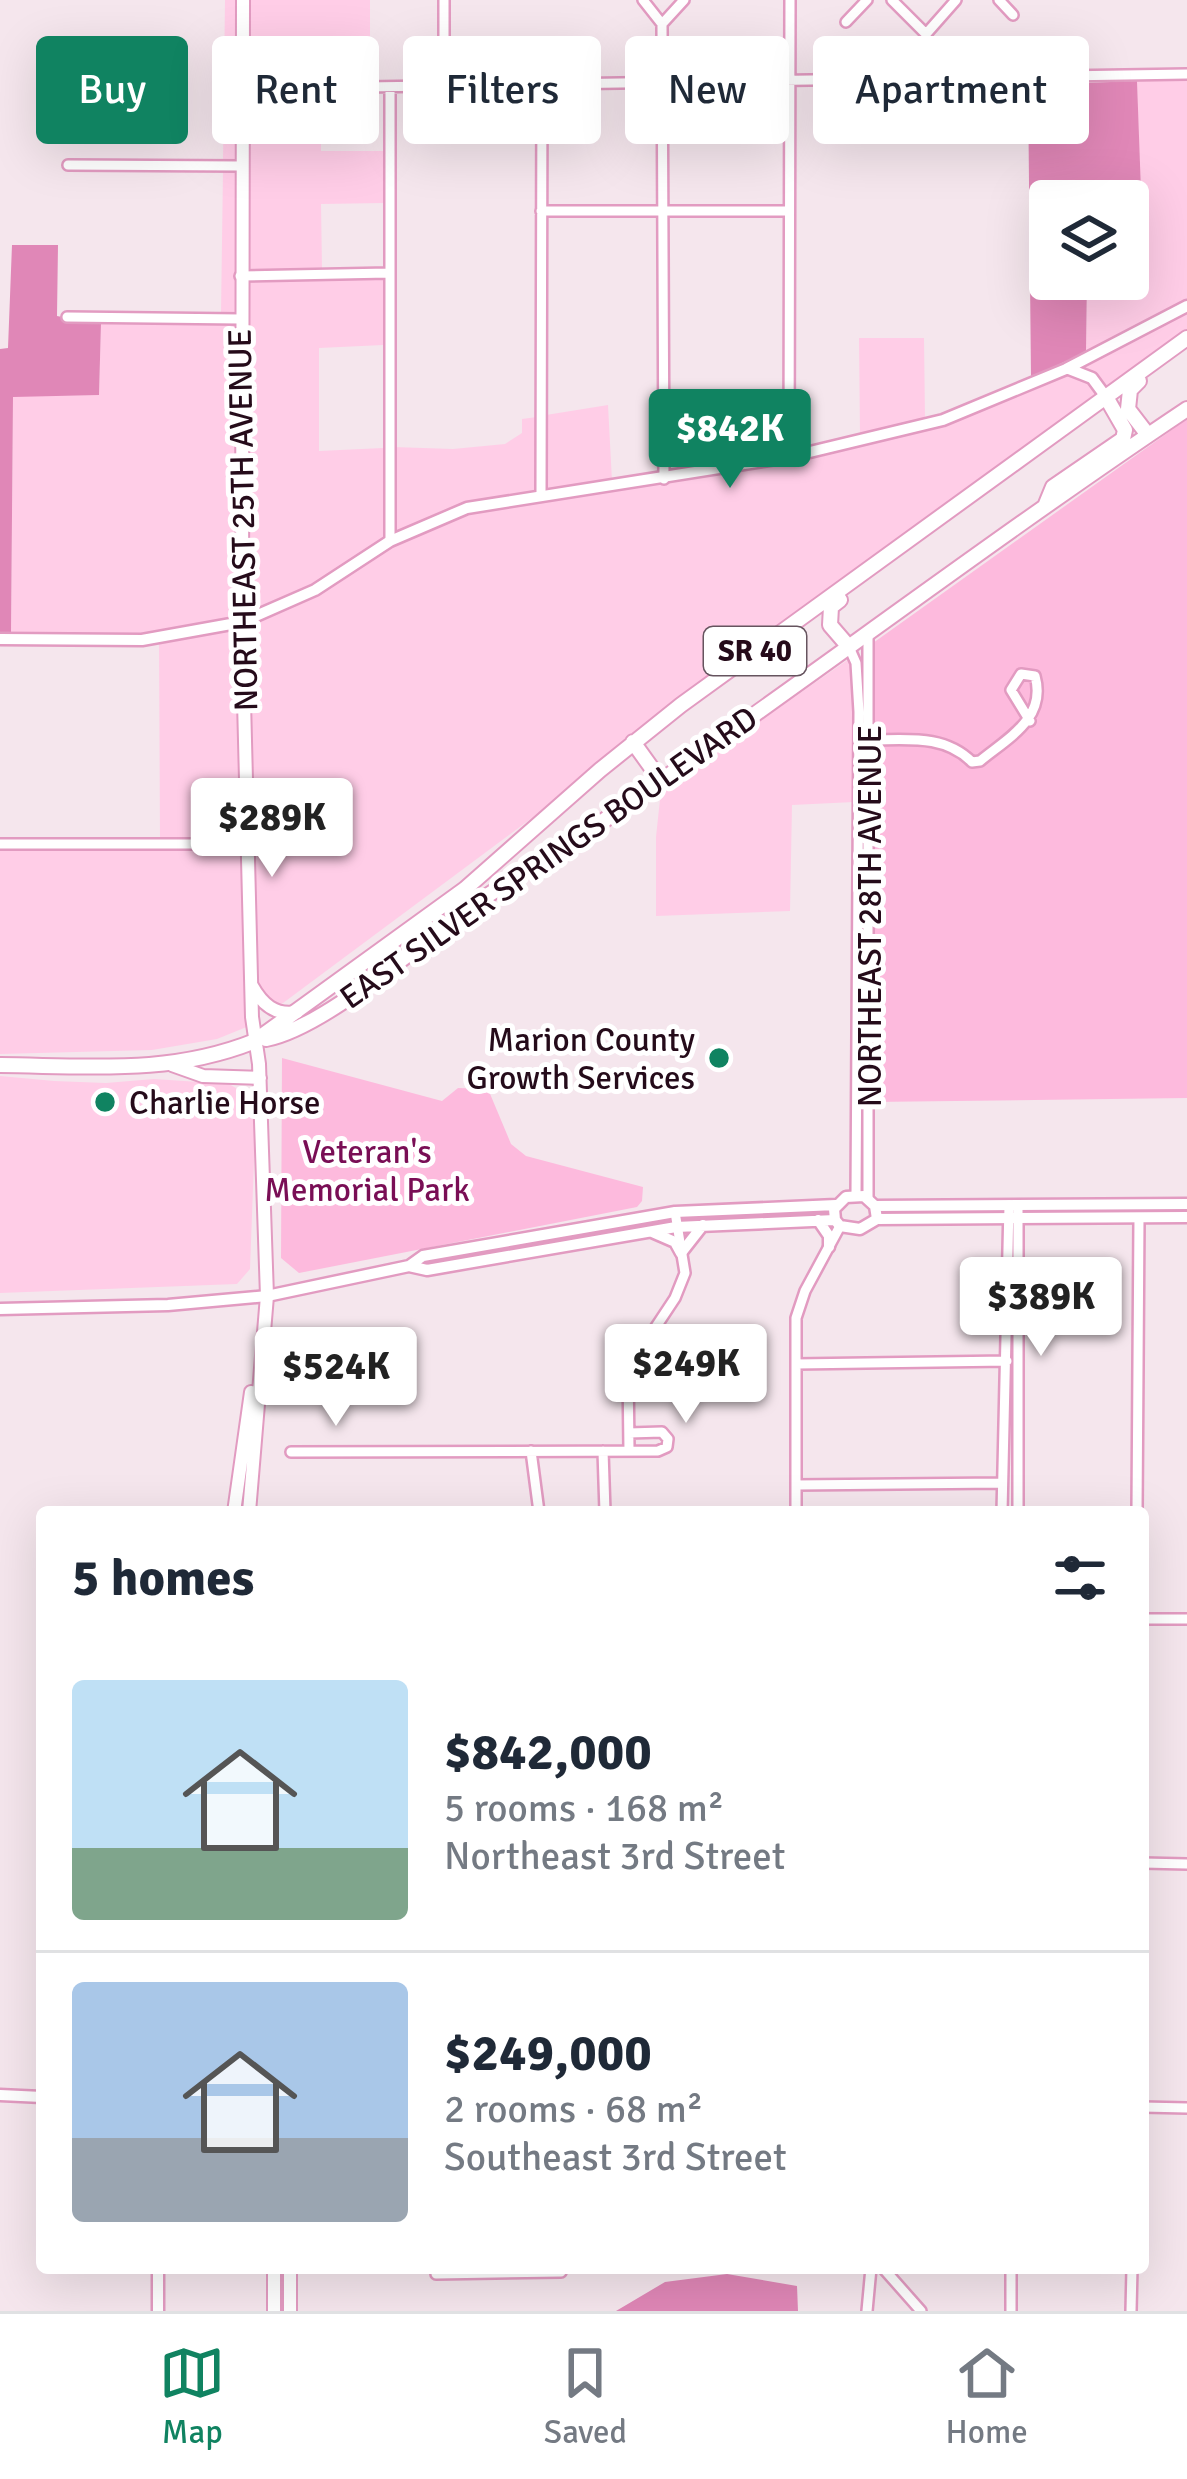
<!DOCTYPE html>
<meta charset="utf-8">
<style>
:root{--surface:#fff;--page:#f6f6f7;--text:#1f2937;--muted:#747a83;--line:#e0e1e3;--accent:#108361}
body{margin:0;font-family:Signika,sans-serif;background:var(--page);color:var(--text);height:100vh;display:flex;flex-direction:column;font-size:45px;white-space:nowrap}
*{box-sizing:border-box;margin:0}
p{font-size:39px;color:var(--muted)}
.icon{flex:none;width:66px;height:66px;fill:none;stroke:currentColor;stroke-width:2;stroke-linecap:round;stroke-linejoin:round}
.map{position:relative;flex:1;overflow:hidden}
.sheet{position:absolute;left:36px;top:1506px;width:1113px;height:768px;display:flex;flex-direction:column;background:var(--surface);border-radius:12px;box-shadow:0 12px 48px #0002}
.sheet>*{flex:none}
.hud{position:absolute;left:36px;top:36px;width:1116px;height:108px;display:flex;gap:24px}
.controls{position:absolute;left:1029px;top:180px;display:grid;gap:24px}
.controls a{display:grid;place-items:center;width:120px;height:120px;border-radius:12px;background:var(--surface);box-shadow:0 12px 48px #0002;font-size:60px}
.price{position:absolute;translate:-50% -102px;padding:0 27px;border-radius:12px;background:#fff;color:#222;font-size:39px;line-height:78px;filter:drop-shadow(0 3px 6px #0008)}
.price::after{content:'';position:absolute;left:50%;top:72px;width:36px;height:27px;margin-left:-18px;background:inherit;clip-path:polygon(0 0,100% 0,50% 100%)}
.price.on{background:var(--accent);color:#fff}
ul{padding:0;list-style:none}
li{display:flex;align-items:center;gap:36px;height:300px;padding:0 36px}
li+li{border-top:3px solid var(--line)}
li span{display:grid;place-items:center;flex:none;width:336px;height:240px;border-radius:12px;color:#555}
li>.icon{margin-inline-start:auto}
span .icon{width:144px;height:144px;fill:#fffc;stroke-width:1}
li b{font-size:51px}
h2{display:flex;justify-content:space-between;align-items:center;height:144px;padding:0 36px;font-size:51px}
.tag{padding:0 42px;border-radius:12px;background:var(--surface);box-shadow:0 12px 48px #0002;font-size:42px;line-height:108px}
.tag.on{background:var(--accent);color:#fff}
.dock{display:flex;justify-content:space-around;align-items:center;height:168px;border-top:3px solid var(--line);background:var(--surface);font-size:33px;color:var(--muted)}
.dock a{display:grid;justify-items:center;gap:6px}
.dock .on{color:var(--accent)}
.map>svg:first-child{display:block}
.built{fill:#ffcde7}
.green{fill:#fdbadd}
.forest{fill:#e087b7}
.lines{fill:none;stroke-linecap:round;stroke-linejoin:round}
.minor-casing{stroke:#e29bc1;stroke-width:14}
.tertiary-casing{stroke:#e29bc1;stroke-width:15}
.secondary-casing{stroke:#e29bc1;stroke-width:16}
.primary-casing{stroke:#e29bc1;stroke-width:18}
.minor{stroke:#fff;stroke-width:9}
.tertiary{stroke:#fff;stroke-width:10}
.secondary{stroke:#fff;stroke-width:12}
.primary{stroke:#fff;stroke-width:14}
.poi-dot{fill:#108361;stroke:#fff;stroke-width:4.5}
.labels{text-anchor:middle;stroke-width:10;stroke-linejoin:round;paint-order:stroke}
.shield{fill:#fff;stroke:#66545f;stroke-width:3}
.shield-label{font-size:30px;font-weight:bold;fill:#250b1a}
.street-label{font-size:33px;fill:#250b1a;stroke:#fff}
.poi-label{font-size:33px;fill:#250b1a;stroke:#fff;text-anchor:end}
.park-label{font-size:33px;fill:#790e55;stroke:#fff}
</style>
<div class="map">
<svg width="1187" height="2311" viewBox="0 0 1187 2311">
<rect width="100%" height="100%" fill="#f5e6ed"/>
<path class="built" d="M225,0h13l-2,161h-13z
M248,0h122v82l-123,1z
M1187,79v221l-101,52 1,-73h41v-32h14l-5,-166z
M321,93v58h63v52l-63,1 1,65 -77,2 2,-177z
M223,171h13l-1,142h-14z
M383,279v66l-64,3v103l64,-3 2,90 -72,47 -66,29 -2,-332z
M1187,312v20l-80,58 -11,-16 -14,-8z
M101,323l134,1 2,294 -96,17 -130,-2 2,-237 86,-1z
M859,338h65l1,81 -65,16z
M1066,374l23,8 10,14 -820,610 -12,-6 -11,-17 -9,-357 70,-32 78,-49 73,-32 325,-50 151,-38z
M608,405l4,76 -66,9v-75z
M537,417v75l-72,11 -70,30 -2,-86 60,2 52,-5 17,-11v-14z
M237,628l5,211h-82l-1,-196z
M849,659l5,53v90l-62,3 -2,106 -134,5v-79l5,-47z
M0,849l243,1 6,176 -32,13 -65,11 -152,4z
M0,1076l54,5 52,2 48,-4 75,5 22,13 4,37 -5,135 -13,15 -237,9z"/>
<path class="green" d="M1187,419v679l-316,4 2,-459z
M282,1058l160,43 16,-13 30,1 23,55 15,12 117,31 -1,14 -5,6 -338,66 -18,-15z"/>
<path class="forest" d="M1137,81l6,166h-15v-46h-78v78h37l-1,73 -55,25 -3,-292z
M12,245h46l-1,71 5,1 1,5 38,1 -2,72 -86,2 -2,236h-11v-284l8,-1z
M727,2274l70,12 1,25h-182l49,-29z"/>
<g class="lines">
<defs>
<path id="minor" d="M444,0v86
M643,0l19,24
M892,0l34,34
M999,0l14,15
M846,22l21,-22
M662,24l2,455
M662,24l22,-24
M926,80v-46l30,-34
M390,87v454
M242,89l945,-15
M68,165l173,1
M541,211h248
M240,276l148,-3
M67,317l173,2
M789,457l1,-457
M541,496l1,-412
M868,633v565
M849,647l7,16 3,49 -3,484
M869,740c38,0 75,-6 103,22l8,-1c28,-23 67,-43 55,-85l-14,-2 -10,16 19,31
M0,844h247
M1018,1205v307
M796,1364l211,-3
M531,1451l8,61
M603,1451l2,61
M629,1451l-1,-82 47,-71 10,-25 -10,-61
M291,1452l367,-1 9,-4 1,-8 -6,-7 -33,1
M796,1485l205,-2
M796,1512v-194l9,-27 35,-65
M1002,1512l7,-307
M1137,1512l2,-294
M1143,1619h44
M1143,1863l44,1
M1143,2107l44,1
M883,2268l38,43
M1011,2268v43
M436,2274l125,-2v-4
M867,2311l4,-43
M1131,2311l1,-43"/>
<path id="tertiary" d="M1069,369l23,9 14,19
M0,639l142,1 100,-18 73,-32 75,-49 77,-33 322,-51 154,-37 123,-51 121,-63
M875,1206l312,-2
M877,1219l310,-2
M818,1220l11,16v11
M652,1232l23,10 6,11 22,-28
M409,1266l18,4 249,-43 159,-7 5,6 20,3 17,-10 -2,-13 -11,-10 -18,1 -12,12 1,11
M0,1309l168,-4 99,-9 142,-30 14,-10 252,-44 161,-7
M0,2095l42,2
M158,2311v-43"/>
<path id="secondary" d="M243,0l-1,622 10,395 7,47 8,232 -18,216
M252,986c10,18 23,30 45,26
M172,1065l31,11 57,2
M234,1512l17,-120
M290,2268v43
M274,2311v-43"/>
<path id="primary" d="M1139,381l-9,9 -2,19 20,26
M1046,504l7,-17 70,-48 2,-9 -19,-33
M840,600l-9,7 -1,18 19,22
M633,742l28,39
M266,1039c59,-11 158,-100 212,-137 38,-26 77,-48 115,-74 200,-137 392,-284 594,-419
M0,1065c90,1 170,10 255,-24l210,-152 135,-119 81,-65 506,-367"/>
</defs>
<use href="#minor" class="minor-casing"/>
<use href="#tertiary" class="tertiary-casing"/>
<use href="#secondary" class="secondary-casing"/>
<use href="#primary" class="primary-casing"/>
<use href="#minor" class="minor"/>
<use href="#tertiary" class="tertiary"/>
<use href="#secondary" class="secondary"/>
<use href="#primary" class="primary"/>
</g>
<g class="poi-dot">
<circle cx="719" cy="1058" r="12"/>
<circle cx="105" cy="1102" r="12"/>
</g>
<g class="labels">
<rect class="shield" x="704" y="627" width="102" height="48" rx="9"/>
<g class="shield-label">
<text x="755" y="661">SR 40</text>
</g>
<g class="street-label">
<text transform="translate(242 520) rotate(-91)" y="12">NORTHEAST 25TH AVENUE</text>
<text transform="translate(548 857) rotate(-35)" y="12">EAST SILVER SPRINGS BOULEVARD</text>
<text transform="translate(869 916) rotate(-90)" y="12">NORTHEAST 28TH AVENUE</text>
</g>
<g class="poi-label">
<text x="695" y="1051">Marion County<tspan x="695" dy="38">Growth Services</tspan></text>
<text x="129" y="1114" text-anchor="start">Charlie Horse</text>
</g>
<g class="park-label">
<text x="367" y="1163">Veteran's<tspan x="367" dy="38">Memorial Park</tspan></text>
</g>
</g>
</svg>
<div class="controls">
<a><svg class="icon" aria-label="layers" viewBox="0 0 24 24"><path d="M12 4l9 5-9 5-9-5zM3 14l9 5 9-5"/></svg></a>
</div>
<b class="price on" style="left:730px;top:491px">$842K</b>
<b class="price" style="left:272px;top:880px">$289K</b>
<b class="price" style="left:1041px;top:1359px">$389K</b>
<b class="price" style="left:686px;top:1426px">$249K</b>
<b class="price" style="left:336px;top:1429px">$524K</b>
<div class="hud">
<a class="tag on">Buy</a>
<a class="tag">Rent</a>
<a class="tag">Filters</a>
<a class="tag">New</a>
<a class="tag">Apartment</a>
</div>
<section class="sheet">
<h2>5 homes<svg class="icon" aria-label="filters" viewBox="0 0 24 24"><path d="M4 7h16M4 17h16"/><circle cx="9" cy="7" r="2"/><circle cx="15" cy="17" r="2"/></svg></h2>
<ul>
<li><span style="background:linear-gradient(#bfe0f5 70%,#7fa58c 0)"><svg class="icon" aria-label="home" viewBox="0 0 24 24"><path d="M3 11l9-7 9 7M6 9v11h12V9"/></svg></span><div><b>$842,000</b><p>5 rooms · 168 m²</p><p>Northeast 3rd Street</p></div></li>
<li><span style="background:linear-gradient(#a9c7e8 65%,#9aa5b1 0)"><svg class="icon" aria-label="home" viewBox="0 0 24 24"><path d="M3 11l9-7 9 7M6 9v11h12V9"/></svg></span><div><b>$249,000</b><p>2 rooms · 68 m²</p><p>Southeast 3rd Street</p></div></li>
</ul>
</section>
</div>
<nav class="dock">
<a class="on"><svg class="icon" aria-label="map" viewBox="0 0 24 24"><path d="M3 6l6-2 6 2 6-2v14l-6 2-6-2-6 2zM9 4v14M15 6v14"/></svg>Map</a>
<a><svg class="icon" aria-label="saved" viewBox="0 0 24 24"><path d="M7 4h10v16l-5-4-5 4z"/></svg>Saved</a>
<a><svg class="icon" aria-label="home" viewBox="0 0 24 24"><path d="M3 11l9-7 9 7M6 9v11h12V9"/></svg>Home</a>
</nav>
